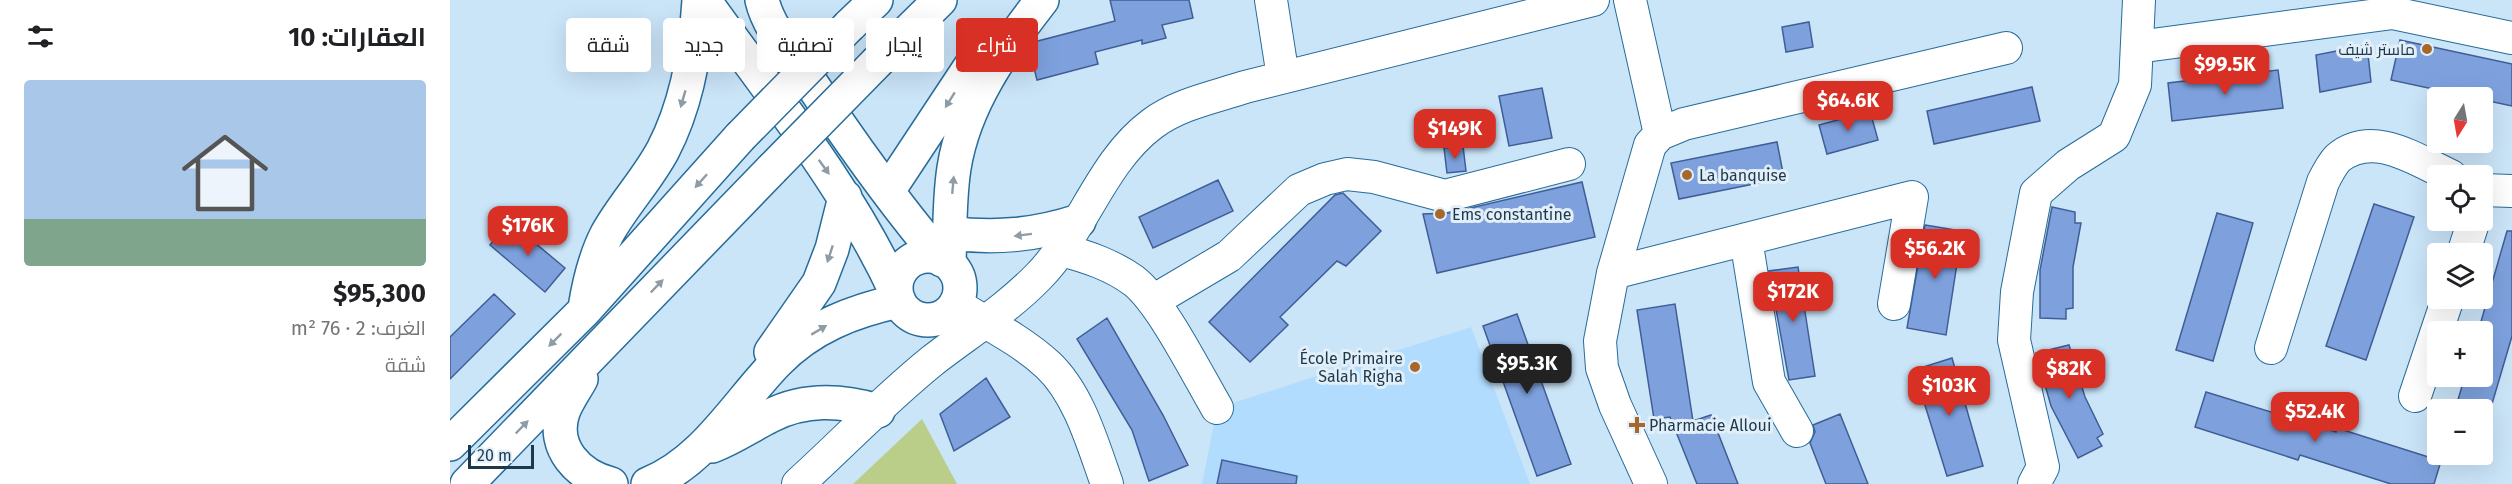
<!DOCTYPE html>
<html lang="ar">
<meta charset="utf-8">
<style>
:root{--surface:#fff;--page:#f6f6f6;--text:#202124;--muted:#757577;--accent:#d93025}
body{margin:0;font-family:"Fira Sans",Cairo,sans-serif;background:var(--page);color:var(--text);direction:rtl;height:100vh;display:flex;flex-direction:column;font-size:22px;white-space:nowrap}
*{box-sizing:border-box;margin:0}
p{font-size:20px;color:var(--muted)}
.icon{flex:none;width:33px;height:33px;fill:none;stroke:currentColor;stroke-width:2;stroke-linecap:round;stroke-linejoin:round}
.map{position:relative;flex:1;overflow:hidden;direction:ltr}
.sheet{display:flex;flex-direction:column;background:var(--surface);width:450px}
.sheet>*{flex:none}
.guide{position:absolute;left:18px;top:18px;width:570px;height:54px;direction:rtl;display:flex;gap:12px}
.needle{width:39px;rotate:191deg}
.fabs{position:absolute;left:1977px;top:87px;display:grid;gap:12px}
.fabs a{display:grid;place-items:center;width:66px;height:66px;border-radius:6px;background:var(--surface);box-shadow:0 6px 24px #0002;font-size:30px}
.scale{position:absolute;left:18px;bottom:15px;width:66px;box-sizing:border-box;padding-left:6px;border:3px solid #1c384c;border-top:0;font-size:16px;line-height:21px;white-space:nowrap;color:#1c384c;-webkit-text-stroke:4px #e2eff9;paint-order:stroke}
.price{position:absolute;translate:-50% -51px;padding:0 14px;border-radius:12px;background:var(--accent);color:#fff;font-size:20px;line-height:39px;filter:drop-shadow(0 2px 3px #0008)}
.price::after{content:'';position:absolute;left:50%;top:36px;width:18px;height:14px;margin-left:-9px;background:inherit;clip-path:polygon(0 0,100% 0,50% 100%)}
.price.selected{background:#222;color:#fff}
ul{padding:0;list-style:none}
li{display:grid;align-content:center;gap:12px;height:318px;padding:0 24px}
li span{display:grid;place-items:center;height:186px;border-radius:6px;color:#555}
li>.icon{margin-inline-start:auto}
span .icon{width:108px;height:108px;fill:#fffc;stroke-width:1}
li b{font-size:26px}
h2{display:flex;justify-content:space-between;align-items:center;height:72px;padding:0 24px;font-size:26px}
.chip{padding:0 21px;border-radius:6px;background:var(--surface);box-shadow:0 6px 24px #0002;font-size:21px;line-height:54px}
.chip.selected{background:var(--accent);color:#fff}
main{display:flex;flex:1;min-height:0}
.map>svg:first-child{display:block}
.built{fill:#b1dcfe}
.green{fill:#bace89}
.building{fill:#7ea1de;stroke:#3f5e96;stroke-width:1.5}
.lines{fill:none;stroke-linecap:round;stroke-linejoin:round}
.minor-casing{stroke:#276c99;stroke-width:34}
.highway-casing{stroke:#276c99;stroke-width:36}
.minor{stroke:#fff;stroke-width:32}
.highway{stroke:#fff;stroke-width:33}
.highway-bridge-casing{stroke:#276c99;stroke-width:36;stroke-linecap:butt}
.highway-bridge{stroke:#fff;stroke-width:33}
.oneway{fill:#8e9ca6}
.poi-dot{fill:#a5672c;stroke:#e2eff9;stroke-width:2}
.labels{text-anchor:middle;stroke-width:6;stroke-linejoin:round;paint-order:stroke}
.poi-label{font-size:16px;fill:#1c384c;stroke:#e2eff9;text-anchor:start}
</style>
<main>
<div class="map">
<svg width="2062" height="484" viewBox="0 0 2062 484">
<rect width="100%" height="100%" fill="#cae4f8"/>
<path class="built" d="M1021,327l59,157h-328l15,-76z"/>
<path class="green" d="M472,419l35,65h-104z"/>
<path class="building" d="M660,0h79l4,18 -31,7 4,13 -24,6v-4l-47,12 3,12 -61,16 -8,-32 5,-6 81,-21z
M1359,22l4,25 -27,5 -4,-25z
M1950,40l112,24v42l-121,-26z
M1917,45l4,37 -51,10 -4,-37z
M1828,70l5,38 -111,13 -4,-38z
M1582,87l8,34 -106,23 -7,-33z
M1092,88l10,50 -43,8 -10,-50z
M1420,111l8,29 -51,14 -8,-29z
M1327,142l7,36 -105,21 -8,-36z
M1013,146l3,25 -19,2 -3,-25z
M768,180l15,31 -80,37 -14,-31z
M1132,182l13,55 -158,36 -14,-59 26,-1z
M893,193l38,38 -35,35 -9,-5 -57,56 8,8 -38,37 -41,-40 126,-127z
M1924,204l40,13 -48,143 -40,-14z
M1602,207l23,5v11h6l-8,44v41l-7,1v10l-26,-1v-48z
M1767,213l36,10 -40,138 -37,-11z
M60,222l55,46 -20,24 -55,-47z
M1475,225l37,6 -16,104 -39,-7z
M2057,231h5v105l-25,85 -5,-1v-10h-27l10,-34h17v-44h-4z
M1348,267l17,109 -26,4 -20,-109z
M44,294l21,20 -65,65v-42z
M1225,304l18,117 18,-6 27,69h-41l-27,-67 -16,2 -17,-109z
M1067,314l54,150 -34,12 -54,-150z
M657,318l56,97 25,50 -39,16 -17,-51 -55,-91z
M1619,345l16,52 18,37 -6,4 5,8 -24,12 -27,-52 -15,-53z
M1502,358l31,108 -36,10 -33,-106z
M536,378l24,39 -56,34 -14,-37z
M1756,392l130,40 1,-4 104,33 -7,23h-43l-91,-29 -2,5 -103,-33z
M1390,414l28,70h-42l-16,-41 5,-11 -2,-7z
M772,460l75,16 -1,8h-79z"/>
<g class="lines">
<defs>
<path id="minor" d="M821,0l12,77
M1180,0l30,134
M1687,47l256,-34 119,25
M2032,190l30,1
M1296,239l23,143 28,49
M612,250c26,7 50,15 72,31 28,22 64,95 83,127
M2013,254l11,-34
M1163,273l299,-76 -18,107
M703,301l76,-45 70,-66 26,-11 22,-5 27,3 71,19 124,-32
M505,304c31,19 66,36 93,61 31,29 45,80 59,119
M1821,348l52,-166c4,-8 9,-18 15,-24 35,-29 78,2 113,18
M1965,396l33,-98
M348,484c45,-41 87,-85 134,-123 36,-28 75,-52 107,-85 44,-45 62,-114 113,-152 26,-20 63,-27 93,-37l348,-87
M1201,484l-36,-79 -13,-37 -2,-27 13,-68 37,-128 10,-11 24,-10 322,-76
M1584,484l9,-17 -29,-127 3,-48 19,-99 32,-28 46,-29 21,-51 4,-85"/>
<path id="highway" d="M254,0c67,94 143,186 192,292
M312,0c6,26 26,49 41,71 43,65 88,129 139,189
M399,26l27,-26
M428,61l62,-61
M438,191l92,-139
M500,233c46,6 86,2 129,-12
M446 288a32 32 0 1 1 64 0a32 32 0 1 1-64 0Z
M499,264c1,-31 0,-64 5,-96 10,-64 49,-118 88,-168
M135,308c4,-25 10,-51 22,-74 16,-29 40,-54 56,-84 24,-46 33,-99 36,-150
M321,352l48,-69 13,-34 13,-52
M131,379c-6,11 -14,22 -18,33 -12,36 16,64 48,72
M0,444l135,-134 155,-173
M262,446c21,-8 38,-20 58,-30 35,-18 71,-16 108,-5
M17,484l305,-315
M198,484c56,-22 89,-81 129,-122 34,-35 76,-51 122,-61"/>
</defs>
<use href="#minor" class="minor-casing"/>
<use href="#highway" class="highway-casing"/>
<use href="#minor" class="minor"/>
<use href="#highway" class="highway"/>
<defs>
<path id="highway-bridge" d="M290,137l109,-111
M322,169l106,-108"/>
</defs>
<use href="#highway-bridge" class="highway-bridge-casing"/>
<use href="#highway-bridge" class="highway-bridge"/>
</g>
<defs><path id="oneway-solid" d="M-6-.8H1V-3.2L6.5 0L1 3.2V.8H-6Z" transform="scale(1.5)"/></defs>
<g class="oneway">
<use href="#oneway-solid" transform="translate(233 99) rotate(106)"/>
<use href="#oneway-solid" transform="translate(500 100) rotate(122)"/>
<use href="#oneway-solid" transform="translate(374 167) rotate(54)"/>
<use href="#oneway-solid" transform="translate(251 181) rotate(132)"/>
<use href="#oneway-solid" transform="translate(503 185) rotate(-85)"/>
<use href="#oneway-solid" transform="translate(573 235) rotate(173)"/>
<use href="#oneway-solid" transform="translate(380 254) rotate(108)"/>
<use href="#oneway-solid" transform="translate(207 286) rotate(-46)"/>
<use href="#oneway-solid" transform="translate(369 330) rotate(-31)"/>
<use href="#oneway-solid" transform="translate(105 340) rotate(135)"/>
<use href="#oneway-solid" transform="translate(72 427) rotate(-46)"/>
</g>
<g class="poi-dot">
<circle cx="1977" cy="49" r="6"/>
<circle cx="1237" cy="175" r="6"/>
<circle cx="990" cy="214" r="6"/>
<circle cx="965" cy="367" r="6"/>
<path d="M1184 416h6v6h6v6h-6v6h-6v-6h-6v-6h6z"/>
</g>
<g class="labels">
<g class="poi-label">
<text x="1965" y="55" text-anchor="end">ماستر شيف</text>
<text x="1249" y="181">La banquise</text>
<text x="1002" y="220">Ems constantine</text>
<text x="953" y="364" text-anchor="end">École Primaire<tspan x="953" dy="18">Salah Righa</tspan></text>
<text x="1199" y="431">Pharmacie Alloui</text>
</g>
</g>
</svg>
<div class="fabs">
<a><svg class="needle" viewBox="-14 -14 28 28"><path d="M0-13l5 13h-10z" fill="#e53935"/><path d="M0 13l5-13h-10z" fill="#757577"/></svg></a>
<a><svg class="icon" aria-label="locate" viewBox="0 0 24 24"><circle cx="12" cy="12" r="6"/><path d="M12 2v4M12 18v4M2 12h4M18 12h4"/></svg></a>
<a><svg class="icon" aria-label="layers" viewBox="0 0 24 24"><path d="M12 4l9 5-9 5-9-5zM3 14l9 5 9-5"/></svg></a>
<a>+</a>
<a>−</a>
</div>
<div class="scale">20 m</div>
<b class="price" style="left:1775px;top:96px">$99.5K</b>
<b class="price" style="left:1398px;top:132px">$64.6K</b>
<b class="price" style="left:1005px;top:160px">$149K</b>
<b class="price" style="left:78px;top:257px">$176K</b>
<b class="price" style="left:1485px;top:280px">$56.2K</b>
<b class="price" style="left:1343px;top:323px">$172K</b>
<b class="price selected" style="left:1077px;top:395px">$95.3K</b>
<b class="price" style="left:1619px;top:400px">$82K</b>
<b class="price" style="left:1499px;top:417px">$103K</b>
<b class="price" style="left:1865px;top:443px">$52.4K</b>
<div class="guide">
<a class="chip selected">شراء</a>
<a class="chip">إيجار</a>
<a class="chip">تصفية</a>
<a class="chip">جديد</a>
<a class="chip">شقة</a>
</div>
</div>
<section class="sheet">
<h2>العقارات: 10<svg class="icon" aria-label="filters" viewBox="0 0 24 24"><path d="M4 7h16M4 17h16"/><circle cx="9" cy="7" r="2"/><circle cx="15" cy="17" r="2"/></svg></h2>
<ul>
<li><span style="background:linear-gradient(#a9c7e8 75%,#7fa58c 0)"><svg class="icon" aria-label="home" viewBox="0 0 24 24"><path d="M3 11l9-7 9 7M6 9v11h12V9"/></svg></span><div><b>$95,300</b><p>الغرف: 2 · 76 m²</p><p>شقة</p></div></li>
</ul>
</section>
</main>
